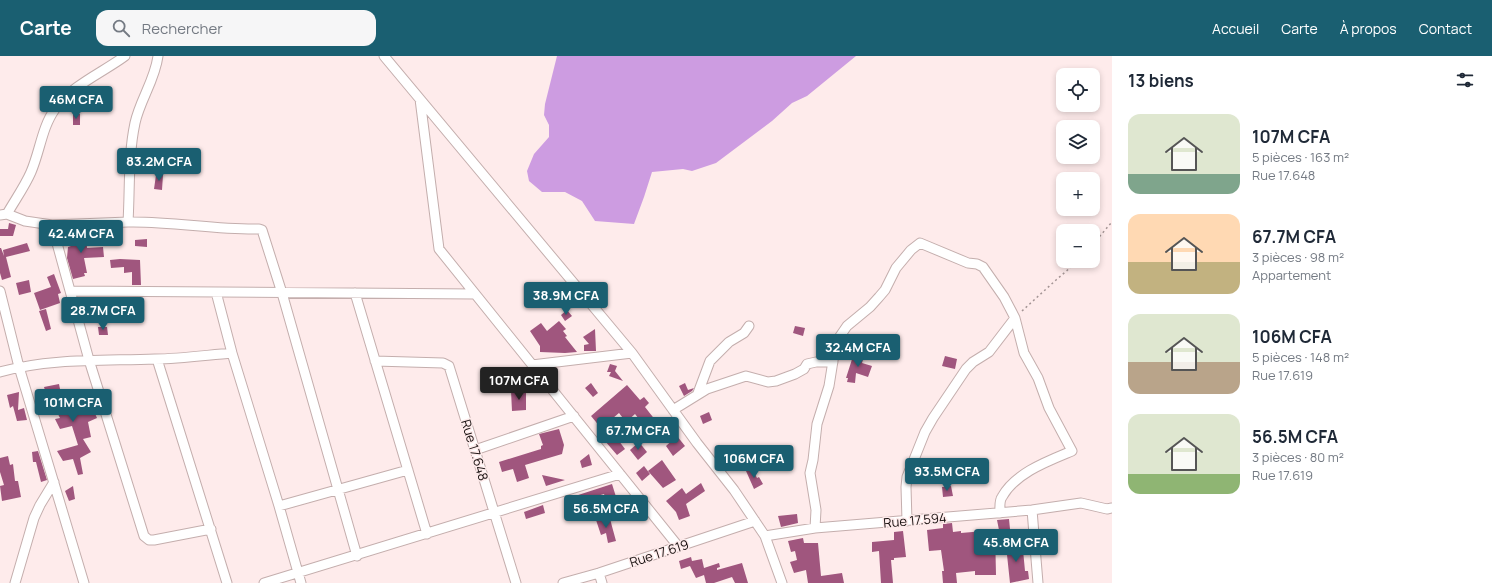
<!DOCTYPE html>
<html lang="fr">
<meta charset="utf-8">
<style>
:root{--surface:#fff;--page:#f6f6f7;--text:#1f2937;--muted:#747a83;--accent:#1a5f71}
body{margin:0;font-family:Manrope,sans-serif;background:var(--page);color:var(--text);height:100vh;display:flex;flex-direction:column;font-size:15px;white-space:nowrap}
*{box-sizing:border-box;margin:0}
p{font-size:13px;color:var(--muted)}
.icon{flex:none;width:22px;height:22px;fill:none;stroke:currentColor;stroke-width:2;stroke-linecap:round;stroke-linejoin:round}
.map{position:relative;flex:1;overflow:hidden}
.sheet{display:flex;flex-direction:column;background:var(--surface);width:380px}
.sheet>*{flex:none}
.tools{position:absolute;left:1056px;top:12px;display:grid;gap:8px}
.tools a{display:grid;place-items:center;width:44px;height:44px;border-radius:8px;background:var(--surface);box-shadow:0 2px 6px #0003;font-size:20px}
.price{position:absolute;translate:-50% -34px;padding:0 9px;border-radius:4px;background:var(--accent);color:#fff;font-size:13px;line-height:26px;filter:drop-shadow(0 1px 2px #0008)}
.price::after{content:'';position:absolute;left:50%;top:24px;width:12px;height:9px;margin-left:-6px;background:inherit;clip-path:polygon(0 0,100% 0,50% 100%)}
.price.current{background:#222;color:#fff}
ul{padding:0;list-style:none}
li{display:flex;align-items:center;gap:12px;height:100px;padding:0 16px}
li span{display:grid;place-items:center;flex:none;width:112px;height:80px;border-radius:12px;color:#555}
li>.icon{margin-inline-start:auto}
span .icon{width:48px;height:48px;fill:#fffc;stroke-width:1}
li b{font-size:17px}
h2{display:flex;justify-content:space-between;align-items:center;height:48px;padding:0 16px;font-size:17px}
header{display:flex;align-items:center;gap:24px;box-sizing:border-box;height:56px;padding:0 20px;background:var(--accent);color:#fff}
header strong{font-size:19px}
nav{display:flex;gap:22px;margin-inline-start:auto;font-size:14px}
.search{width:280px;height:36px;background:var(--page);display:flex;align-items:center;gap:10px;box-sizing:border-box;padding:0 14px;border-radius:12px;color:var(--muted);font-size:15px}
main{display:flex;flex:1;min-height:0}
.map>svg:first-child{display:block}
.water{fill:#cd9ce1}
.building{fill:#a0567e}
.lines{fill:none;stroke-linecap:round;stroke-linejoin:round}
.minor-casing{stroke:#c4aead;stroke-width:11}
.path{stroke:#a39494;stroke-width:1.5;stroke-dasharray:2 3;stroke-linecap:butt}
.minor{stroke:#fff;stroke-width:9}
.labels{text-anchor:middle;stroke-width:3;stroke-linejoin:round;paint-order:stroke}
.street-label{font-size:13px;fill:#160f0e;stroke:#feebeb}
</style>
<header>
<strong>Carte</strong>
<div class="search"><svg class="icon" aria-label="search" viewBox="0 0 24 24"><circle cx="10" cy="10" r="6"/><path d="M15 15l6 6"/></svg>Rechercher</div>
<nav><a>Accueil</a><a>Carte</a><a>À propos</a><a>Contact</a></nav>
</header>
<main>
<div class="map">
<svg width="1112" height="527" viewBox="0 0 1112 527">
<rect width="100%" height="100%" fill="#feebeb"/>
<path class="water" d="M557,0h299l-49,40 -15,7 -20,18 -56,42 -24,8 -9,-2 -31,3 -8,25 -10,27 -39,-3 -13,-20 -17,-9h-23l-13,-11 -2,-10 7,-17 15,-17v-12l-5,-10 1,-11z"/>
<path class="building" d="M73,58h7v11h-7z
M156,119h7l-1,15 -8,-1z
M9,167l7,2 -3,11h-13v-7h8z
M78,174l1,5h7l1,13 16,-1 1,10 -20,1 3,15h-3l1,3 -12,3 -6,-21 1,-11 3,-1 -2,-14z
M147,183v8l-12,-1v-6z
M27,187l3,8 -24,6 5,20 -9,3 -2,-7v-25h1l3,8 -1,-6z
M120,203l20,1 1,25h-9v-13l-8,1v-6l-13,1 -1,-8z
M54,218l7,19 -3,1 2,9 -20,7 -6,-17 17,-6 -4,-10z
M29,224l2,12 -12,3 -3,-12z
M46,253l5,20 -5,2 -7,-20z
M567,254l5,6 -7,5 -4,-6z
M559,265l7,8 -3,2 4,5 -2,1 12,15 -12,1 -25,-1v-6l-10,-15 11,-8 6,8z
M795,270l10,2 -2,8 -10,-3z
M98,271h9l1,8h-9z
M595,273l1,22h-12v-6l5,-1 -6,-7z
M854,297l10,3 -2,7 10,3 -4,11 -12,-4 -1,10 -8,-1 1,-4h-2z
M945,300l12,3 -2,10 -13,-3z
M610,308l7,2 -2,5 8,10 -14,-5 2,-4h-4z
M591,327l7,10 -5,4 -8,-9z
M685,327l3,7 6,-2 -2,3 -8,5 -5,-10z
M59,328l3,15 8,-2 2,5 19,-5 2,12 4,9 -9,4 3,15 -8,2 8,13 -11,6 3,16 -5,1 -5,-16 -10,2 -6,-10 21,-6 -6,-19 -12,3 -5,-10 5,-1 -10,-19 -2,1 -4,-13z
M627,329l13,15 4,-3 5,6 -4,4 11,14 -10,7 -11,-14 -9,8 -7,-9 -18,15 -10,-12z
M511,335l15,1v18l-14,1z
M19,336l-1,18 6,-2 3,12 -10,1 -4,-15 -3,2 -3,-13z
M709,356l3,8 -9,4 -3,-8z
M625,369l5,7 -11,9 6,8 -8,6 -12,-14z
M559,373l5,16 -2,9 -37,11 4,13 -12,4 -4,-13 -11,3 -3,-10 42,-13v-3l2,-1 -4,-11z
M677,380l8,10 -12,10 -7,-10z
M639,386l8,10 -9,8 -8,-10z
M736,389l4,7 -6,4 -4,-7z
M38,395l9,29 -6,2 -5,-20h-3l-1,-10z
M589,398l3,11 -10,3 -2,-7z
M8,400l2,9 3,-1 2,17h3l3,16 -19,4 -2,-15 4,-1 -4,-13v-14z
M662,404l14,20 -13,8 -15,-17z
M644,410l6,8 -8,7 -6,-8z
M938,411l1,9 -9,1 -1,-9z
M752,412l5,10 2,-1 4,7 -9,5 -8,-18z
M542,419l23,5 -19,6z
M701,427l4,8 -19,13 4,12 -11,4 -3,-8 -10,-11 16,-13 4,6z
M612,428l5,16 -8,7 -5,-13 -17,5 5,18 -15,4 -8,-23z
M73,430l2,13 -6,2 -4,-10z
M951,430l2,10 -10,1 -1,-10z
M543,449l2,8 -19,6 -2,-7z
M797,458l1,9 -17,4 -3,-11z
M607,460l3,3 6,22 -8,2 -2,-10 -5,2 -5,-15z
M1009,463l1,10 -11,1 -2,-10z
M952,467l1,9 8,-1v2l34,-3 1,45h-21v-4l-19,2 1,10h-14l-1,-12h2l-3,-21 -12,1 -2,-21 16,-2v-4z
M903,475l3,26 -12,1v2h-3l2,23h-12l-2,-32 -7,1v-10l22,-2v-8z
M1005,480h7l2,15 9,-1 2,21h3l1,8 -19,4z
M803,482l1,5h14l3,33 21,-3 2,10h-36l-2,-13 -12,3 -4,-11 7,-2 -2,-9 -4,1 -3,-11z
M691,501l1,4 10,-2 2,9 15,-5 1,4 -3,1v2l25,-7 6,20h-13l-3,-6 -18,6h-8l-2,-8 -8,3 -6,-12 -9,3 -2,-8z"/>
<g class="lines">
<defs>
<path id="minor" d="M384,0l248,297 65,90 37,47 31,46 17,47
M420,43l19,150 239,297
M7,158l18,7 27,4 37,135 55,176 5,4h5l57,-11
M0,159l7,-1c8,-14 18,-28 24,-42 9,-21 11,-45 24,-63 17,-24 47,-36 70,-53
M128,166c44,-1 87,8 131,7l3,1 20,63 75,263
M52,169l76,-3c2,-33 0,-66 7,-99 5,-23 20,-43 23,-67
M0,235l19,76 65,216
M71,235l404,3
M216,236l16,61 47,153 22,77
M355,237l72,241
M157,303l70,224
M375,305l68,2 6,3 67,217
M532,309l100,-12
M0,316c50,-14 104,-11 155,-13 26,0 52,-4 77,-6
M698,337l12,-32 19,-19 15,-9 5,-7
M673,354l34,-21 39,-13 22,6 8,-1 19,-7 9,-5 3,-5 9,-2h17
M475,394l99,-34
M279,450l129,-36
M1032,454l6,73
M907,465l-1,-34 1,-10 18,-45 8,-14 33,-49 7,-7 16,-10 26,-34
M815,472l1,-18 -6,-37 3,-13 4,-36 12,-38 7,-44 11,-16 23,-19 9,-10 6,-7 11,-22 15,-18 9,-7 48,20 9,1 6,3 21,30 11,21 9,35 14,25 11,30 23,43c-24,10 -57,22 -70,46 -3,4 -2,11 -2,16
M765,480l50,-8 217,-18 49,-7 26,6 5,-1
M599,517l3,10
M15,527l19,-65 6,-13 14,-23
M264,527l356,-109
M563,527l36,-10 156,-52"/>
</defs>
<use href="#minor" class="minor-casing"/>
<path class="path" d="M1093,188l19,-22
M1022,255l34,-31 22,-19"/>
<use href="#minor" class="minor"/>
</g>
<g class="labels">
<g class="street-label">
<text transform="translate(475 394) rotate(73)" y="5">Rue 17.648</text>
<text transform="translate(915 464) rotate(-5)" y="5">Rue 17.594</text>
<text transform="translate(659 497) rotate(-18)" y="5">Rue 17.619</text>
</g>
</g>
</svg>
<div class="tools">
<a><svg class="icon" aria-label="locate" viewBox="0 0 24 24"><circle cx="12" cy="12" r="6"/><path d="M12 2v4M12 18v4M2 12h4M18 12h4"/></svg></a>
<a><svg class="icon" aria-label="layers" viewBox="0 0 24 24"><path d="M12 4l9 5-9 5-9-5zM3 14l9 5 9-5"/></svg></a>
<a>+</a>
<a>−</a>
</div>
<b class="price" style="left:76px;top:64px">46M CFA</b>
<b class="price" style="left:159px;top:126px">83.2M CFA</b>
<b class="price" style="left:81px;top:198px">42.4M CFA</b>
<b class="price" style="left:566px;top:260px">38.9M CFA</b>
<b class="price" style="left:103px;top:275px">28.7M CFA</b>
<b class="price" style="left:858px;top:312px">32.4M CFA</b>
<b class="price current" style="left:519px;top:345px">107M CFA</b>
<b class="price" style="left:73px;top:367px">101M CFA</b>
<b class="price" style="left:638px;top:395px">67.7M CFA</b>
<b class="price" style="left:754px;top:423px">106M CFA</b>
<b class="price" style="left:947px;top:436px">93.5M CFA</b>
<b class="price" style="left:606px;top:473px">56.5M CFA</b>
<b class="price" style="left:1016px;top:507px">45.8M CFA</b>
</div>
<section class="sheet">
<h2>13 biens<svg class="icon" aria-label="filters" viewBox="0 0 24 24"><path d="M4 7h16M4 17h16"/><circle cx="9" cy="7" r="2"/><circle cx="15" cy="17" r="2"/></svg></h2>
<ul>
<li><span style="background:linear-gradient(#dfe7d0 75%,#7fa58c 0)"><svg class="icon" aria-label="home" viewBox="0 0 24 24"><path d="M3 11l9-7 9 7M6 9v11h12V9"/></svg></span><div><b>107M CFA</b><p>5 pièces · 163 m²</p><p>Rue 17.648</p></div></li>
<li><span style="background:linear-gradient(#ffd9b3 60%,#c2b280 0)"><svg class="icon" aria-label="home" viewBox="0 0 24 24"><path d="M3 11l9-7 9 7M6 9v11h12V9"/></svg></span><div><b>67.7M CFA</b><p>3 pièces · 98 m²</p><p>Appartement</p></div></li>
<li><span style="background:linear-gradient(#dfe7d0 60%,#b9a48a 0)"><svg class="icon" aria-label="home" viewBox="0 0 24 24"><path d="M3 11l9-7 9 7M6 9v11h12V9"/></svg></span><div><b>106M CFA</b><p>5 pièces · 148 m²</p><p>Rue 17.619</p></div></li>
<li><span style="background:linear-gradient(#dfe7d0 75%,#8fb573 0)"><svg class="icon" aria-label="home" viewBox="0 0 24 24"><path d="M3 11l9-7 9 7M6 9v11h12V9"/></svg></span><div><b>56.5M CFA</b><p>3 pièces · 80 m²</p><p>Rue 17.619</p></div></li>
</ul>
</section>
</main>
